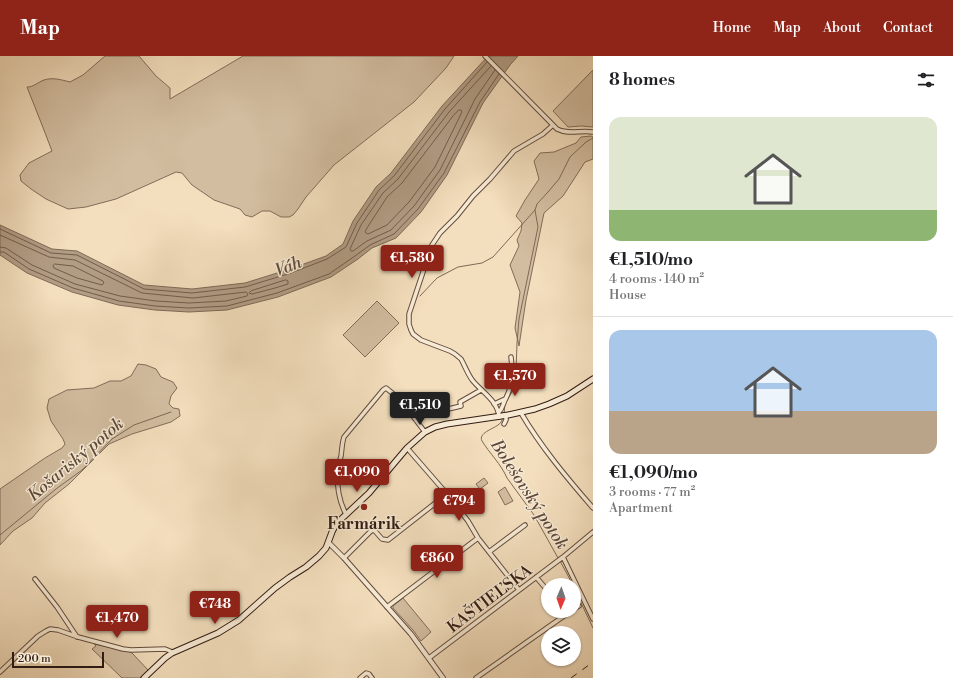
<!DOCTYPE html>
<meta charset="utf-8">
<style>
:root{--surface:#fff;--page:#f6f6f6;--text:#202124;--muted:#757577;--line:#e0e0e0;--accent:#8f2418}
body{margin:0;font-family:"Libre Bodoni",serif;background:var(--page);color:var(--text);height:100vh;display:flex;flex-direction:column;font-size:15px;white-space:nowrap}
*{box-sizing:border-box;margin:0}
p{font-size:13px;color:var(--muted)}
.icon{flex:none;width:22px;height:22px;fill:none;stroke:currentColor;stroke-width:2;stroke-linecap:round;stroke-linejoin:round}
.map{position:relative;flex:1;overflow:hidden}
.sheet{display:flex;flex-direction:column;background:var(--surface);width:360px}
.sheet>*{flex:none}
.needle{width:26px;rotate:182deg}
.buttons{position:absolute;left:541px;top:522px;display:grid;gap:8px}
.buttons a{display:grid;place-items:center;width:40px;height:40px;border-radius:50%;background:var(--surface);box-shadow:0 1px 3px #0004;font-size:20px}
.scale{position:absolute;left:12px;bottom:10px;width:92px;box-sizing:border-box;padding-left:4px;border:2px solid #321c14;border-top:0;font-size:11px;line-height:14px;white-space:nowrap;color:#321c14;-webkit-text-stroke:3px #f7ead4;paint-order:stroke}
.price{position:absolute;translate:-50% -34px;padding:0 9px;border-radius:4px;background:var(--accent);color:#fff;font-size:13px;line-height:26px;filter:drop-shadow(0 1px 2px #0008)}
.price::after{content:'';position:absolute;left:50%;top:24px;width:12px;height:9px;margin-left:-6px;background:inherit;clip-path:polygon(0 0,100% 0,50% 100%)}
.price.on{background:#222;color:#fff}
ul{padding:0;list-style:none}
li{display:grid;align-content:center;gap:8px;height:212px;padding:0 16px}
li+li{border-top:1px solid var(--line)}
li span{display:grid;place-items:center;height:124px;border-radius:12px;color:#555}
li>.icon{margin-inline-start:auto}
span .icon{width:72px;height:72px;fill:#fffc;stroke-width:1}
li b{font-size:17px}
h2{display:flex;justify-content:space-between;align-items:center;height:48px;padding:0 16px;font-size:17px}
header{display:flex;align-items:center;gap:24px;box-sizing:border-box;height:56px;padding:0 20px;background:var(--accent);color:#fff}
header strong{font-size:19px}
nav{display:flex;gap:22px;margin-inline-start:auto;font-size:14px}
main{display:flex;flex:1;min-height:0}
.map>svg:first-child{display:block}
.green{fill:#d2bda0;stroke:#826c5a}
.water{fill:#b19c84;stroke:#7e6957}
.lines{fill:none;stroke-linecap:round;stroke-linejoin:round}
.shore{stroke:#725c4c;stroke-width:1}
.stream{stroke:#7e6957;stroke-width:1}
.minor-casing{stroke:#624c3e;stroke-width:5.5}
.tertiary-casing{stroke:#624c3e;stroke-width:6}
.secondary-casing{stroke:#321c14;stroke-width:7}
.minor{stroke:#f7ead4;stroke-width:3.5}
.tertiary{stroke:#f7ead4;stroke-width:4}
.secondary{stroke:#f7ead4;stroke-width:5}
.rail{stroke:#321c14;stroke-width:1;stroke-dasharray:7 7;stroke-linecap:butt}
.poi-dot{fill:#8f2418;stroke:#f7ead4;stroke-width:1.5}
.labels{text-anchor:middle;stroke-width:3;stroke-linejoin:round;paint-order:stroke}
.poi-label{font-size:16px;font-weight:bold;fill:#321c14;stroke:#f7ead4}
.street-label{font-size:16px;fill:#321c14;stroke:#f7ead4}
.water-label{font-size:17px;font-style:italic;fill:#5e493b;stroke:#f7ead4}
</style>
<header>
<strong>Map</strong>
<nav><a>Home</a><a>Map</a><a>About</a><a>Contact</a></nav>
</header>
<main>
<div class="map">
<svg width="593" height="622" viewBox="0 0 593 622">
<rect width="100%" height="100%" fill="#f3debd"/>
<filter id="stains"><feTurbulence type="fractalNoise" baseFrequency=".005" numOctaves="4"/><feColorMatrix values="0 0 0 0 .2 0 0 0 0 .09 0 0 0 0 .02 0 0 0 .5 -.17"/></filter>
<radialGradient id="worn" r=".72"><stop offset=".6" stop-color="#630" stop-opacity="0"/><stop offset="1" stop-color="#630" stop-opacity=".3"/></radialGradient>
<path class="green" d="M105,0h34l17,20 14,12v11l73,-43h211l-8,12 -32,34 -80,63 -28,32 -8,12 -5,6 -4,2h-8l-11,-6h-8l-10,6 -7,-2 -5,-6 -26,-9 -22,-15 -10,-12 -6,-1 -60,27 -30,8 -18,2 -22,-10 -15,-10 -10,-8 -1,-6 9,-12 23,-12 -10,-26 -15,-38c7,0 11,-5 17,-7 9,-3 18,0 26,2l13,-7z
M593,14v57l-12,-1 -13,1 -15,-16z
M591,80l2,1v22l-8,3 -22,34 -19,17 -18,87 -7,46 -4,-18 5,-36 -10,-27 9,-19 -2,-6 4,-9 1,-8 -6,-7 9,-16 14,-21 -5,-18 6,-8 14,-1 22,-9 5,-6z
M377,245l22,22 -34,34 -22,-22z
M138,308l8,1 10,4 5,8 12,5 4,6 -6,8 -2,8 4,4 6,1 1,7 -9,6 -39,12 -23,10 -40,40 -24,19 -13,15 -19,13 -13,14v-56l45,-31 17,-10 3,-4 -2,-5 -12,-18 -4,-13 2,-9 18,-9 27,-2 16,-7h11l10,-5z
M484,422l4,5 -8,6 -4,-5z
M505,431l8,14 -8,4 -7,-13z
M403,542l28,34 -10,9 -8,-11 -20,-22v-2z
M94,588l34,7 4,2 16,17 -8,8h-18l-30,-29 4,-3z"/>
<path class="water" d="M488,0h30l-8,9 -27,38 -36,72 -26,37 -25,26 -24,10 -14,11 -27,18 -53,20 -51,13 -38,2 -34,-2 -37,-5 -46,-13 -45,-19 -27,-18v-30l52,24 25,2 67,34 48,4 53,-6 45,-14 36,-13 17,-12 10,-23 23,-34 15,-14 51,-67z"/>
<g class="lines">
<path class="shore" d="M491,10l-42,46 -51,67 -15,14 -22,32 -11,24 1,2h2l14,-10 24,-11 23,-24 26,-36 35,-71 20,-29
M459,54h2l1,2 -27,55 -26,35 -22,23 -19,9 -2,-1 -1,-1 2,-4 20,-31 15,-14 51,-67z
M0,173l51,24 26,2 67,34 48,4 53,-6 46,-14 36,-14 19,-12 11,-24 22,-33 15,-14 51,-67 42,-47
M0,179l49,22 26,3 67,33 51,5 53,-6 2,2 -1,2 -21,5 -37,2 -33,-2 -36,-5 -45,-12 -43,-19 -26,-17 -6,-1
M0,196h4l25,17 44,19 46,13 36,5 34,2 38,-2 50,-13 52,-19 26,-18 15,-11 24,-11 24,-25 26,-36 36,-71 19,-28
M55,208l18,2 30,15 1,2 -2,2 -25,-7 -23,-10 -1,-2z
M286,224l2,1v3l-13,4 -23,6 -3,-1 2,-2z"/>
<path class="stream" d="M420,240l17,-18 21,-11 24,-4 11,-6 42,-47 2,-6 11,-12 11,-13 11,-22 16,-15 7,-4
M504,358l1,-10 8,-14 3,-19 1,-28 2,-24 19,-92 -3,-17
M503,361c-1,4 -2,6 -5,8 -5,4 -20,8 -16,16 8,13 19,23 25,37l27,37 24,43
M0,479l56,-46 26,-19 30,-31 22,-14 37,-13
M560,505l13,24
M574,532l19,40"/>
<defs>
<path id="minor" d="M485,0l72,73c12,6 23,1 36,3
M440,346l4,8 17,-4 -1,-4 21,-12
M494,348l11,-5
M499,356c4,-4 4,-9 7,-14 8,-17 7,-22 5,-41
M521,357c20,34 46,65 72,95
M499,361c-1,-16 -17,-25 -26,-36 -5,-6 -8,-15 -12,-22l-6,-5 -5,-3 -29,-11 -8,-6 -2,-4 -2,-6v-10l23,-69 8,-12 17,-17 16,-20 17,-17 24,-28 29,-17 10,-9
M504,368l2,-4v-4
M407,392l40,46 21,27 10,17 41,52
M346,458c-7,-12 -9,-29 -9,-43 0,-5 3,-10 4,-15 1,-7 1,-13 3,-19l39,-47 3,-2c17,12 27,29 39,44
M593,476l-30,25 30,62
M489,496l36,-27
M344,502l28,-28 3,1 7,8 6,1 59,-46
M536,521l12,14
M35,523l22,28 20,30
M387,551l91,-69
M574,553l5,-3
M429,602l134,-101
M0,616l38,-36 8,-5 4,-2 8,1 20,7 45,12 8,1 34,-1 5,2 2,2
M360,622l6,-5 3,1 3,4
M476,622l95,-67"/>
<path id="tertiary" d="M328,486l16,16 67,76 32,44"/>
<path id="secondary" d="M144,622l21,-20 7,-5 46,-20 21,-13 36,-32 15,-11 16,-10 13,-11 7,-8 6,-16 4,-8 33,-31 38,-45 18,-16 10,-5 12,-3 61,-9 27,-6 14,-5 18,-8 26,-17"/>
</defs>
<use href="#minor" class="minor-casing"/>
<use href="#tertiary" class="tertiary-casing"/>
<use href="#secondary" class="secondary-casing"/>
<use href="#minor" class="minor"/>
<use href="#tertiary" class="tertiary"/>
<use href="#secondary" class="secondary"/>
<path class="rail" d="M571,622l22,-16"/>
</g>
<circle class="poi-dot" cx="364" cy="451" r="4"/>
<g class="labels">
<g class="poi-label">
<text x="364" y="473">Farmárik</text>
</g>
<g class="street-label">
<text transform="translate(489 542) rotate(-37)" y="6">KAŠTIEĽSKA</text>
</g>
<g class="water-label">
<text transform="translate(288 210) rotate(-22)" y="6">Váh</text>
<text transform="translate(75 403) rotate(-40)" y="6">Košariský potok</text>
<text transform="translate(530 438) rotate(57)" y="6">Bolešovský potok</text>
</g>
</g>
<rect width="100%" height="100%" filter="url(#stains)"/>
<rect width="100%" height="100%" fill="url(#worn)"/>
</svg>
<div class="buttons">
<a><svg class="needle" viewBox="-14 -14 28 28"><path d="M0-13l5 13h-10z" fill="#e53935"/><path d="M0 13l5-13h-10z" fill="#757577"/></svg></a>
<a><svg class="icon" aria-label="layers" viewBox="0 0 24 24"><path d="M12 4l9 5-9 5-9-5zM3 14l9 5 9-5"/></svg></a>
</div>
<div class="scale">200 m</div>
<b class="price" style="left:412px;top:223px">€1,580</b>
<b class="price" style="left:515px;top:341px">€1,570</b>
<b class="price on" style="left:420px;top:370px">€1,510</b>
<b class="price" style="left:357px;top:437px">€1,090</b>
<b class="price" style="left:459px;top:466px">€794</b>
<b class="price" style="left:437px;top:523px">€860</b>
<b class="price" style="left:215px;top:569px">€748</b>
<b class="price" style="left:117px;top:583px">€1,470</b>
</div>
<section class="sheet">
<h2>8 homes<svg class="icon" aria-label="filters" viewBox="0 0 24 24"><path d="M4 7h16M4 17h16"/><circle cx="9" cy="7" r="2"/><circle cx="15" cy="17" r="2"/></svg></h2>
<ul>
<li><span style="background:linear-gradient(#dfe7d0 75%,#8fb573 0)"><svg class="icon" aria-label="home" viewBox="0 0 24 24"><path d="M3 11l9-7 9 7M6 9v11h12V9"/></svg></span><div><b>€1,510/mo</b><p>4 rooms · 140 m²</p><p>House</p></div></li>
<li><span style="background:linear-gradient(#a9c7e8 65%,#b9a48a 0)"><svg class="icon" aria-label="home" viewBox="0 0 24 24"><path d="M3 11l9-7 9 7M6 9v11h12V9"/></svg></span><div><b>€1,090/mo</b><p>3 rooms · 77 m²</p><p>Apartment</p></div></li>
</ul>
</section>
</main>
